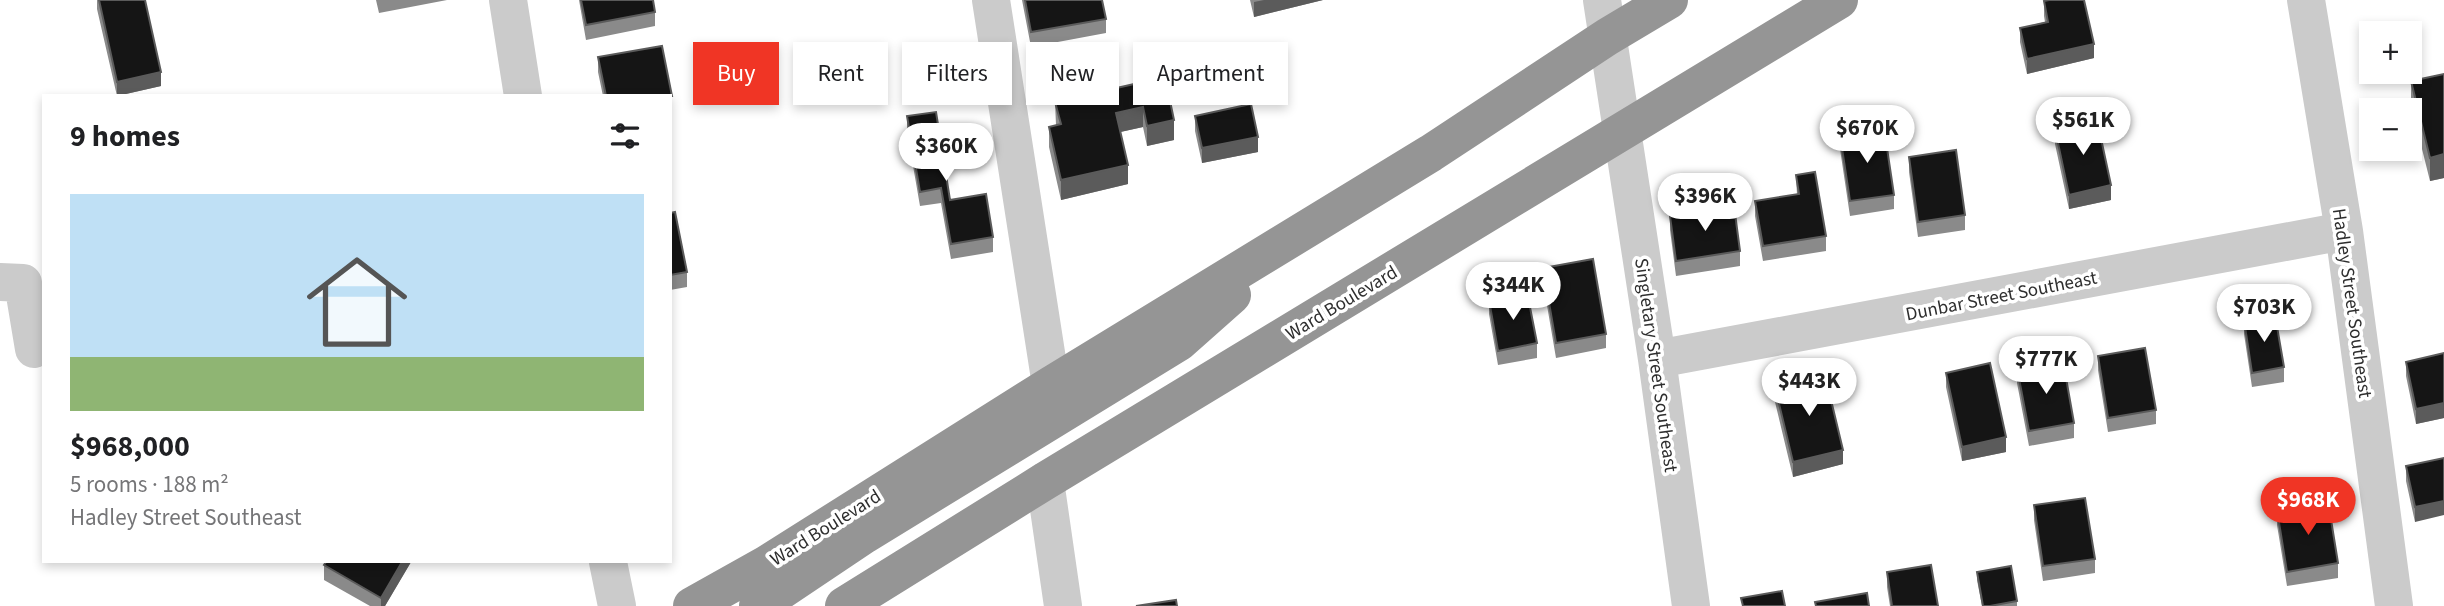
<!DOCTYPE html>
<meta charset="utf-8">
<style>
:root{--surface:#fff;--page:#f6f6f6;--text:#202124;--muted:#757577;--line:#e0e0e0;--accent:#f03525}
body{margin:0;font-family:"Source Sans 3",sans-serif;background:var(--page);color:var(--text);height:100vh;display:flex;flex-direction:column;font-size:26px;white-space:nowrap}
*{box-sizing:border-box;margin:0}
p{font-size:23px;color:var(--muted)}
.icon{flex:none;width:38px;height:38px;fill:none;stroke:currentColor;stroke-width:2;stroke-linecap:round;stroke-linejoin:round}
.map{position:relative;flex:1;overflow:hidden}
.panel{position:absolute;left:42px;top:94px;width:630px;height:469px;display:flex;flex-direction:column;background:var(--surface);border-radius:0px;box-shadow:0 4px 10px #0003}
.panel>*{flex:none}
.hud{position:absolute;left:693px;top:42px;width:665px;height:63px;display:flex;gap:14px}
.fabs{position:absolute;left:2359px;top:21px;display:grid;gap:14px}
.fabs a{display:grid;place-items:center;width:63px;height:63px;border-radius:0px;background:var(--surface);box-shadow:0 4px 10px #0003;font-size:35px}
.price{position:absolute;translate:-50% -60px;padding:0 16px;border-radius:24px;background:#fff;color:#222;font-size:23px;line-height:46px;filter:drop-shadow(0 2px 4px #0008)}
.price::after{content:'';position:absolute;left:50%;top:42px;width:21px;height:16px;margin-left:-10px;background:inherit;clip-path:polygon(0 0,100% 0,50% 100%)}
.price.active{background:var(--accent);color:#fff}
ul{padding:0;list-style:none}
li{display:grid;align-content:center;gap:14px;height:371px;padding:0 28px}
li+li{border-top:2px solid var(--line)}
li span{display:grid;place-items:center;height:217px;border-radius:0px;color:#555}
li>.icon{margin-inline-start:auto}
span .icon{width:126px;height:126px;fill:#fffc;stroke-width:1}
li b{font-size:30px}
h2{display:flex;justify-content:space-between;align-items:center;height:84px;padding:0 28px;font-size:30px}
.tag{padding:0 24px;border-radius:0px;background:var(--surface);box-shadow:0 4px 10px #0003;font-size:24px;line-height:63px}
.tag.active{background:var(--accent);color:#fff}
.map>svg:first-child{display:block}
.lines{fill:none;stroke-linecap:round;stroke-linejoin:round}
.minor{stroke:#cbcbcb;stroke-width:38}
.highway{stroke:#959595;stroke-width:38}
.wall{fill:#8a8a8a}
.shaded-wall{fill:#5b5b5b}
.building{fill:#151515;stroke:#5b5b5b;stroke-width:2}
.labels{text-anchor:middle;stroke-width:7;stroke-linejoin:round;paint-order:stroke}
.street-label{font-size:19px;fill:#2e2e2e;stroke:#fff}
</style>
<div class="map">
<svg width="2444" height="606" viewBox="0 0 2444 606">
<rect width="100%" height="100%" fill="#fff"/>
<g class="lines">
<path class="minor" d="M508,0l15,96
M991,0l60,385
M1602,0l55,359 34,247
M2306,0l38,231 50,375
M0,282l23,1 11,66
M1657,359l687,-128
M1045,481l18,125
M608,562l9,44"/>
<path class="highway" d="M692,606l75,-42 284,-179 380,-232 176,-116 62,-37
M758,606l106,-71 315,-193 53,-47
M844,606l201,-125 794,-481"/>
</g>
<path class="wall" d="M97,0h48l16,86 -44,10 -20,-87z
M376,0h71l-68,13z
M579,0h74l2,12v14l-69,14z
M1022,0h80l4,19v14l-75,14z
M1250,0h73l-69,17z
M2044,1l50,57 -67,16 -7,-32v-14l25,-6 -1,-6z
M598,57l74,39v15h-2v-15h-67l-5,-24z
M2444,74v104l-14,3 -19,-76v-24z
M1165,77l9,63 -27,6 -4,-19 -23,5 8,52 -67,16 -12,-53v-20l7,-2 -1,-23z
M907,116l43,84 43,37v15l-42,7 -10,-56 -21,3 -13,-75z
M1195,116l63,36 -56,11 -7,-32z
M2055,129l56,71 -42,9 -14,-65z
M1840,135l54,60v14l-44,7 -10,-67z
M1909,157l56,58v15l-47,7 -9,-65z
M1796,175l30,61v15l-63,10 -8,-45v-15l42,-6z
M670,213l17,59v15l-17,3z
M1670,216l70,35v15l-64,10 -6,-46z
M1543,268l63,66v14l-50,10 -13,-76z
M1489,300l48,43v15l-39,7 -9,-51z
M2244,320l40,47v15l-32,5 -8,-53z
M2444,353v65l-28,6 -10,-48v-14z
M2098,356l58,54v14l-48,8 -10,-62z
M2017,368l57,55v15l-45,8 -12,-63z
M1946,373l60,79 -44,9 -16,-74z
M1775,387l68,77 -50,13 -18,-75z
M2444,458l-29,64 -9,-41v-15z
M2034,505l61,54v14l-52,8 -9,-61z
M2277,510l61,53v15l-51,8 -10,-61z
M411,562l-26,44h-15l-46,-26v-15z
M1887,572l51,34h-48l-3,-19z
M1977,572l40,29v5h-35l-5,-26z"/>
<path class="shaded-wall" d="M1264,0h59l-69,17v-15z
M2094,44v14l-67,16v-15z
M161,72v14l-44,10v-14z
M1143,107v20l-27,6v-20z
M1174,120v20l-27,6v-20z
M1258,137v15l-56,11v-15z
M2444,154v24l-14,3v-23z
M1128,165v19l-67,16v-20z
M2111,185v15l-42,9v-14z
M2444,403v15l-28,6v-15z
M2006,437v15l-44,9v-14z
M1843,450v14l-50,13v-15z
M2444,501v14l-29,7v-15z
M402,562h9l-26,44h-4v-8z"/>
<path class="building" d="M99,0h46l16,72 -44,10z
M581,0h72l2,12 -69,13z
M1025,0h77l4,19 -75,13z
M2049,0h35l10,44 -67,15 -7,-31 28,-6 -4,-21z
M662,46l10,50h-66l-8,-39z
M2444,74v80l-14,4 -19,-77z
M1165,77l9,43 -27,6 -4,-19 -27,6 12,52 -67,15 -12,-53 12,-3 -6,-22z
M1251,104l7,33 -56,11 -7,-32z
M936,112l14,88 36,-6 7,43 -42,7 -10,-56 -21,4 -13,-76z
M2097,120l14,65 -42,10 -14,-66z
M1884,128l10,67 -44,6 -10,-66z
M1956,150l9,65 -47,7 -9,-65z
M1815,172l11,64 -63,10 -8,-45 44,-7 -3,-19z
M1734,206l6,45 -64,10 -6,-45z
M675,212l12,60 -17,3v-62z
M1593,259l13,75 -50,9 -13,-75z
M1527,292l10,51 -39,8 -9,-51z
M2275,315l9,52 -32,6 -8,-53z
M2145,348l11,62 -48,8 -10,-62z
M2444,353v50l-28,6 -10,-47z
M2063,361l11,62 -45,8 -12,-63z
M1990,363l16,74 -44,10 -16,-74z
M1825,375l18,75 -50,12 -18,-75z
M2444,458v43l-29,6 -9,-41z
M2085,498l10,61 -52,7 -9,-61z
M2328,501l10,62 -51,9 -10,-62z
M326,562h76l-21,36 -57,-33z
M1931,565l7,41h-46l-5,-34z
M2011,566l6,35 -27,5h-7l-6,-34z
M1782,591l3,15h-42l-2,-8z
M1867,593l2,13h-53l-1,-4z
M1176,600l1,6h-41z"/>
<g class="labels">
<g class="street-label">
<text transform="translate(2001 295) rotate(-11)" y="7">Dunbar Street Southeast</text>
<text transform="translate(1341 302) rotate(-31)" y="7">Ward Boulevard</text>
<text transform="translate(2353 303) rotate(82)" y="7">Hadley Street Southeast</text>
<text transform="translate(1657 365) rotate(82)" y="7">Singletary Street Southeast</text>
<text transform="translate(825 527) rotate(-32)" y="7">Ward Boulevard</text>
</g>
</g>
</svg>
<div class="fabs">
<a>+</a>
<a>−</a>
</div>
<b class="price" style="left:2083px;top:157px">$561K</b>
<b class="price" style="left:1867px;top:165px">$670K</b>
<b class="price" style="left:946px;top:183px">$360K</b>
<b class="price" style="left:1705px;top:233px">$396K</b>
<b class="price" style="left:1513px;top:322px">$344K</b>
<b class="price" style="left:2264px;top:344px">$703K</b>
<b class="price" style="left:2046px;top:396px">$777K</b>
<b class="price" style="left:1809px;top:418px">$443K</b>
<b class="price active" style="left:2308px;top:537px">$968K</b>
<div class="hud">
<a class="tag active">Buy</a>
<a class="tag">Rent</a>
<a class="tag">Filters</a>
<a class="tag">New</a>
<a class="tag">Apartment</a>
</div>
<section class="panel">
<h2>9 homes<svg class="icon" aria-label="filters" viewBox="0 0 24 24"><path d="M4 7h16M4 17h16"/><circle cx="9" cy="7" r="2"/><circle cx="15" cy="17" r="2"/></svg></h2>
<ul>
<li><span style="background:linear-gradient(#bfe0f5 75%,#8fb573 0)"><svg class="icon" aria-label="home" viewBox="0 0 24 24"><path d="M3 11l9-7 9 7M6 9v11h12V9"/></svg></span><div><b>$968,000</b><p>5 rooms · 188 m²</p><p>Hadley Street Southeast</p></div></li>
</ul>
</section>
</div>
